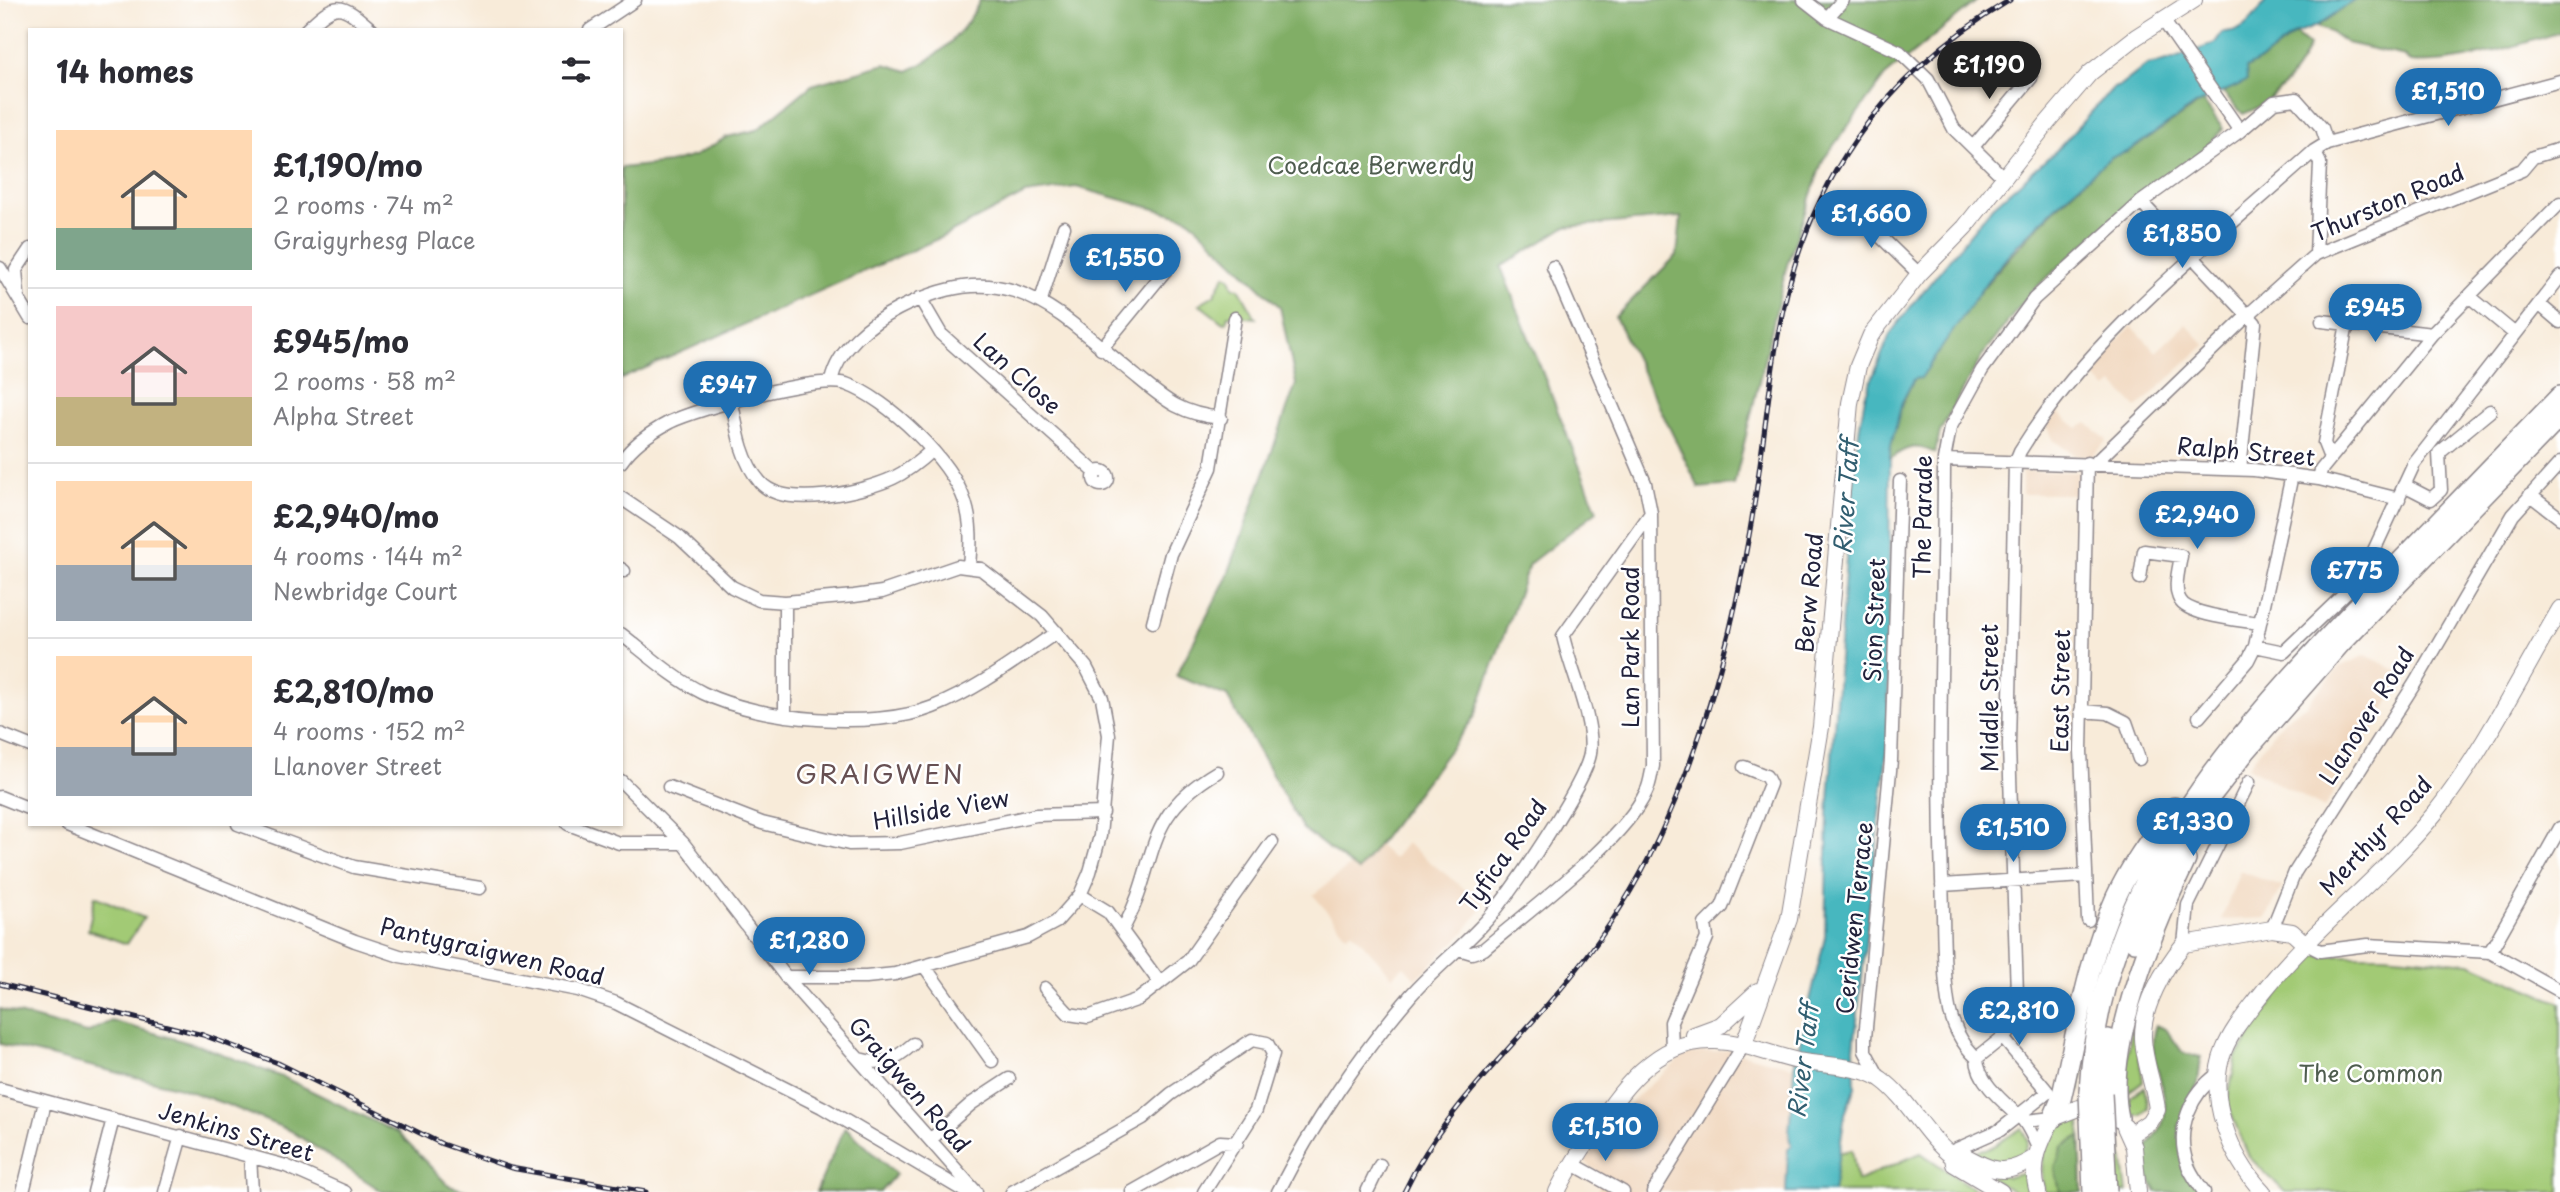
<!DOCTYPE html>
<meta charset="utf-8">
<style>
:root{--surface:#fff;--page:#f2f2f3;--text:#2b2b33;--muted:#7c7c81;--line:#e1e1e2;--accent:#1f6fb2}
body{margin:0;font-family:"Playpen Sans",sans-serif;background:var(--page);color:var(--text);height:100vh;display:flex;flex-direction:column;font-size:26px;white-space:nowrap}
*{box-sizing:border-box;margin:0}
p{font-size:23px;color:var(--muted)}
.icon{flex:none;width:38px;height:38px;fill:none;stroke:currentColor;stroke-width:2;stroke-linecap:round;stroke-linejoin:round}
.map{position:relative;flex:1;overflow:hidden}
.details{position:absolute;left:28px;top:28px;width:595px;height:798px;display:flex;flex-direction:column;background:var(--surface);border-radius:0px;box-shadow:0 2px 5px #0004}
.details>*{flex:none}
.price{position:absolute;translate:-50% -60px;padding:0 16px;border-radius:24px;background:var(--accent);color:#fff;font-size:23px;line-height:46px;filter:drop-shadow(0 2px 4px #0008)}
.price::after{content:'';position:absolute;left:50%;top:42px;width:21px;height:16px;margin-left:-10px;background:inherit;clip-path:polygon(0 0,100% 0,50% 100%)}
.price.current{background:#222;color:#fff}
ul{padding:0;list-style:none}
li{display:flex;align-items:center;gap:21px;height:175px;padding:0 28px}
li+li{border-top:2px solid var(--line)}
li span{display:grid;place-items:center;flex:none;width:196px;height:140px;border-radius:0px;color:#555}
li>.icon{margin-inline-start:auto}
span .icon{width:84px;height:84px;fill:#fffc;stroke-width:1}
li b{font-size:30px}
h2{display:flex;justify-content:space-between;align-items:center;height:84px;padding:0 28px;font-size:30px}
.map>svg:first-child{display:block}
.built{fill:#f0d6bc}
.green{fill:#a2ca75;stroke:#627658;stroke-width:2}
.forest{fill:#81ae66;stroke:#526850;stroke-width:2}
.water{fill:#47b7bf;stroke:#346c7d;stroke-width:2}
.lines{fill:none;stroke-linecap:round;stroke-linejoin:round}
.minor-casing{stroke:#8d868a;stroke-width:15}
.major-casing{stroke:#8d868a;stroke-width:18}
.highway-casing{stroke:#8d868a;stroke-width:22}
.minor{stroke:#fff;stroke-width:12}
.major{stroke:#fff;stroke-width:16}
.highway{stroke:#fff;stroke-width:19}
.rail-casing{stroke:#22223b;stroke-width:5}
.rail{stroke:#fff;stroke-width:2.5;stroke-dasharray:8;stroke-linecap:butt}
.highway-bridge-casing{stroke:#8d868a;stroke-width:22;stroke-linecap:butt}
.highway-bridge{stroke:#fff;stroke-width:19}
.labels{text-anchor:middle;stroke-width:5;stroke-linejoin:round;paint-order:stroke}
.park-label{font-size:23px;fill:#4f5d4f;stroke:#fff}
.street-label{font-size:23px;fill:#22223b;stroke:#fff}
.water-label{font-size:24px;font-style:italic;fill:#315e70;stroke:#fff}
.quarter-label{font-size:26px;letter-spacing:2px;fill:#675053;stroke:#fff}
</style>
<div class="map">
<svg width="2560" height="1192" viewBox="0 0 2560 1192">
<rect width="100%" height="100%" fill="#fff"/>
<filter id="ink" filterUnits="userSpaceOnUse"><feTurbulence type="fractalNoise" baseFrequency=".0143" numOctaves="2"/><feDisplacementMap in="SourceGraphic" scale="14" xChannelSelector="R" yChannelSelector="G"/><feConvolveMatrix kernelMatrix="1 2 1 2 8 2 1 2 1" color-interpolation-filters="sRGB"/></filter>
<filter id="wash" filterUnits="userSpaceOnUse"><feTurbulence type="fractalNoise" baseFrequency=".00686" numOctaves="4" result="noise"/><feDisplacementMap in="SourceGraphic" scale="28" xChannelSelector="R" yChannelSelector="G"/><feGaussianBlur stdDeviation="1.57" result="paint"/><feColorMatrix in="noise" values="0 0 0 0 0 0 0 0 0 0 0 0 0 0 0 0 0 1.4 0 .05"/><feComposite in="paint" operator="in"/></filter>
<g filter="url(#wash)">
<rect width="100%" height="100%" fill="#f8ebd9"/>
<path class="built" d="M2186,324l19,21 -68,63 -23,-24 -7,5 -20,-19 45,-44 24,26z
M2053,409l25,19 9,-5 20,17 -15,16 -18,-1 -21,-15 -6,-16 7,-7z
M2022,471l56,1 -1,22h-55z
M2366,655l39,20 -81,133 -77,-41 37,-47 22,-15 33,-38z
M1406,843l79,62 -23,30 -46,44 -12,-13 -12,10 -40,-45 -5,4 -34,-40 64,-51 16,15z
M2240,871l42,16 -16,31 -45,2z
M1727,1050l67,17 -5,66 3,12 -4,4 -2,43h-188l4,-17 -17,-13 52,-66 49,-42z"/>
<path class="green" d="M1225,275l5,2 3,10 6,1 17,30 -28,-3 -2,8 -4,-1 -23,-18 15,-9z
M2156,840c-41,81 -67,161 -76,252l-4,-10 7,-60 37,-120z
M95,896l49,22 -17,26 -39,-14z
M2312,955h73l85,8 90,40v189h-275l-36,-35 -22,-53 9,-46 58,-89z
M2135,1007h5l-5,25 8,49 -22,17z
M2144,1086l4,22 -7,7h-10l-8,-12z
M2080,1116l2,76h-38c-6,-34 1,-62 36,-76z
M2110,1123l11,22 6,47h-12z
M2022,1128l6,12c-6,34 -36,22 -58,12l20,-4z
M1852,1150l5,31 64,-28 57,39h-145l4,-39z
M1958,1159l50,18 18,-4 4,19h-14z"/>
<path class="forest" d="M980,0h998l-93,76 -62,84 -36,105 -53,220 -35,3 -84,-171 62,-62 4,-38 -116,10 -64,40 96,244 -68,53 -54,152 -117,155 -55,-42 -76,-133 -51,-20 51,-99 69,-193 -16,-77 -92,-89 -112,-31 -51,7 -83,43 -321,142v-211l48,-5 25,-7 33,-19 30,-7 55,-45 73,-21 23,7c30,-13 59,-40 72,-71z
M2355,0h205v32c-44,14 -103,34 -150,30l-5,-6 -59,-13 -14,-10 -16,-6z
M2295,34l14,12c-13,30 -35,57 -66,68l-20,-22 23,-11v-13l17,-9z
M2203,101l20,28 -24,26 -62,43 -106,94 -45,58 -25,42 -21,40 -5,21c-19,-9 -28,-7 -45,6 -1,-29 11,-55 24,-80l7,-2c50,-86 117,-154 190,-221l16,-4z
M0,1009l87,24 25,-12 92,26 83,32 111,54 51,53 23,6h-89l-92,-61 -63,-26 -48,-17 -180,-44z
M2156,1025l10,4 17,24 18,4 -3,26 -19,43 20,66h-42c-33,-54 7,-43 8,-83 1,-28 -20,-57 -9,-84z
M845,1127l51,47 -16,18h-64z
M2080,1136l2,56h-22l-5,-24 7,-21z"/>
<path class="water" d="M2267,0h88l-39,26 -21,8 -32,25 -17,9 1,13 -50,23 -70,48 -16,5 -41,36 -53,52 -30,36 -66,97 -7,1 -12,23 -12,48 -2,292 -34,306 1,39 -10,27 -12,78h-47l2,-43 4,-4 -3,-12 5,-66 31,-130 3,-123 24,-341 13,-77 25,-62 22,-29 80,-98 67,-59 54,-60 7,-2 27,-21 20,-4 47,-17 8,-11c22,1 32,-17 45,-33z"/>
</g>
<g filter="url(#ink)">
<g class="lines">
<defs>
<path id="minor" d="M1804,0l23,18 73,34 28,27 26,50 50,49
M1827,18l16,-18
M2163,20l77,111
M306,30c31,-30 34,-28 66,0
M590,30l45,-30
M1973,147l58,-69
M2314,151l6,12 -4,91
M2141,202l114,121 -15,146
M1846,203l73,71
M0,268l30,50
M18,294l-2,-24 14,-21
M2469,296l46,38
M920,298l21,36 155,139
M1041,300l23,-73
M2540,305l20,17
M2322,321l110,13
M1101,349l73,-89
M831,381c7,-32 39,-58 67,-72 112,-57 155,0 239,68 29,24 44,37 84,41
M732,402c5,28 9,58 28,80 24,28 103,10 133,-4 15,-7 27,-17 39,-28
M2330,458l-6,-15 23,-119
M1944,460l310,10 65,9 80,20
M621,462c12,-18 30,-30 49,-40 30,-14 147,-47 176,-38 42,15 105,76 119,118 7,21 6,42 4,64
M2087,463l-6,288 7,169
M2095,463l154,-149 67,-60 187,-76 19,-8 11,-13 27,-8
M1094 478a7 7 0 1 1 14 0a7 7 0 1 1-14 0Z
M2319,479l2,-9 111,-136 128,-131
M2404,485l27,14 10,-9 -2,-37 51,-42
M2530,495l30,23
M621,498l58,39 53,50 27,13 26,2 69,-6 28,-4 76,-26 23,3 61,47 44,51 16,31 7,37 -9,101 -10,36 -10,23 -24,27 -28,15 -133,37 -29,3h-80
M621,569l3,2
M2140,578l4,-27 37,5c-2,13 -8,32 -1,44 7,15 61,20 78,23
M1153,622l18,-68 40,-86 24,-150
M621,634c27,21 52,44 82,59 57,28 172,37 230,14 45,-18 84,-48 124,-75
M2255,646l29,6 71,-68 15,-25 44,-95 146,-187
M2081,711l27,2 18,9 13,37
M785,716v-114
M2199,717l49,-57 7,-14 37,-171
M0,734l30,12
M621,781l62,62 103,134 190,215
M669,787l93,36 87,21 51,-1 136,-28 67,-2
M0,797l30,12
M67,824l288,117 45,15 178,34 38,13 206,104 144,85
M238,824l116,43 126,21
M568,824l51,19h64
M1942,885l143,-9
M1080,895l28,17 52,71
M1123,929c37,-67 16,-111 94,-157
M2272,929l23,-57 120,-189 98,-168 47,-52
M2304,943l16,8 48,-6 122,7 70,39
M2184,944l4,-39 61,-123
M1459,949l13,4 12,-4c43,-37 139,-107 162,-157 4,-7 5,-18 7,-26l-2,-253 -6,-30 -92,-216
M2490,952l70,-124
M925,967l67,94
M1045,988l24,26 19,3 51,-18 49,-38 84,-119
M2018,1025l37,-19
M1672,1049l-1,-27 36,-84 -2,-14 17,-17 48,-123 -4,-8 -22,-9
M1977,1058l41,-33 -9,-280 6,-282 5,-12c74,-120 191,-207 294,-300l13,-8 233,-62
M1977,1058c-16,-14 -26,-35 -29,-56 -6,-39 -4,-82 -6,-122 -5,-140 2,-280 2,-420l6,-32 32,-58 52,-71 107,-97 99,-71 34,-29 22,-3 26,29 5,15
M1977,1058c0,24 29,46 45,61 6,6 12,20 16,29
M859,1059c24,7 36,1 54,-15
M1879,1077l-14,-26v-13l26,-278 9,-279
M0,1089l286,77 59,26
M2025,1121l28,-3
M930,1140l41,-36 38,-25
M1948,1153l52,-23 48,-38 -45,-54
M250,1156l2,36
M1573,1164l50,28
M23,1192l22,-90
M94,1192l19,-73
M165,1192l16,-56
M1012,1192l131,-74 28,-24 81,-54 15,3 6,11 -17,56 -52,82
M1132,1192l88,-50 17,1
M1278,1192c34,-67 84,-140 133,-197 24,-27 52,-48 76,-75 23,-26 97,-134 103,-166 5,-33 -20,-85 -27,-118l88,-123
M1367,1192l13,-27
M1653,1192l90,-146
M2204,1192c-6,-9 -14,-19 -17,-29 -12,-34 4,-70 31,-89"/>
<path id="major" d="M1694,1035l27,-10 37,-34
M1743,1046l46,-127 32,-192 29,-324 8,-37 13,-31 48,-61 46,-47 83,-105 42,-49 46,-36 58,-37
M2125,1127l9,20 4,45
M2131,1134l18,-12 8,-13c-3,-24 -13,-47 -14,-71 -1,-32 21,-70 41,-94l88,-15 20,3 12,11
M1953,1157l8,-3c32,17 43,24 75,3
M1953,1157l1,7 47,28
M1557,1192c9,-19 21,-37 33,-55 29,-44 65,-99 125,-96 29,1 55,14 83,20 21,4 66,5 83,18 28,20 43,56 72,78
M2038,1192c-9,-27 2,-50 15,-74l26,-10 21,-1
M2263,1192c-32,-34 -58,-95 -39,-142 8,-20 22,-36 35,-53 52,-67 122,-118 176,-184 46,-58 87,-139 125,-204"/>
<path id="highway" d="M2135,942l18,-45 48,-88 45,-58 95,-108 219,-226
M2089,1092c12,-212 143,-356 283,-501 63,-65 125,-130 188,-195
M2102,1093l6,-54
M2053,1118l8,-19c16,-68 26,-138 55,-202 15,-33 37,-61 58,-90
M2119,1118c-16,-71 36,-193 67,-258"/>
</defs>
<use href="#minor" class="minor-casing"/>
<use href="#major" class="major-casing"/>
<use href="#highway" class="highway-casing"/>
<use href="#minor" class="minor"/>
<use href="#major" class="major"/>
<use href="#highway" class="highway"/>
<defs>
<path id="rail" d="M0,984l203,51 75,28 164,81 69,24 135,24
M1404,1192c40,-85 111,-145 169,-218 33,-41 63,-88 85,-135 45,-95 72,-195 90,-298 13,-68 18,-137 30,-206 26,-149 102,-258 232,-335"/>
</defs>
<use href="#rail" class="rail-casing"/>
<use href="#rail" class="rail"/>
<defs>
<path id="highway-bridge" d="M2089,1092l4,100
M2102,1093l5,99"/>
</defs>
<use href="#highway-bridge" class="highway-bridge-casing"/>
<use href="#highway-bridge" class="highway-bridge"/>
</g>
</g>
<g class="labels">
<g class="park-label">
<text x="1371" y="174">Coedcae Berwerdy</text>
<text x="2371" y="1082">The Common</text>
</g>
<g class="street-label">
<text transform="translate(2388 203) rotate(-23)" y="8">Thurston Road</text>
<text transform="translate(1017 374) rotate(42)" y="8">Lan Close</text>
<text transform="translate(2246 452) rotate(5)" y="8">Ralph Street</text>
<text transform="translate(1923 517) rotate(-89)" y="8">The Parade</text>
<text transform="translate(1810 593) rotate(-85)" y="8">Berw Road</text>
<text transform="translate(1875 620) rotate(-88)" y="8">Sion Street</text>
<text transform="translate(1631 647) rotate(-90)" y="8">Lan Park Road</text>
<text transform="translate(2061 691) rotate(-89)" y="8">East Street</text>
<text transform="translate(1990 698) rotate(-90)" y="8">Middle Street</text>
<text transform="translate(2367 716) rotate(-58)" y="8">Llanover Road</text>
<text transform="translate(941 810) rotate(-10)" y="8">Hillside View</text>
<text transform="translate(2376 836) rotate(-47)" y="8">Merthyr Road</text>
<text transform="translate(1504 856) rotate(-55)" y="8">Tyfica Road</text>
<text transform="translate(1855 918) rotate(-84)" y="8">Ceridwen Terrace</text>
<text transform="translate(492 952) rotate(13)" y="8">Pantygraigwen Road</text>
<text transform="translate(909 1085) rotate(49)" y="8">Graigwen Road</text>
<text transform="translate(236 1132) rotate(16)" y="8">Jenkins Street</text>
</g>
<g class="water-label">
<text transform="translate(1847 497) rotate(-86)" y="8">River Taff</text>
<text transform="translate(1804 1061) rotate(-83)" y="8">River Taff</text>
</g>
<g class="quarter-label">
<text x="880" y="784">GRAIGWEN</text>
</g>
</g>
</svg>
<b class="price current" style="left:1989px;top:101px">£1,190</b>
<b class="price" style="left:2448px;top:128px">£1,510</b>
<b class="price" style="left:1871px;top:250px">£1,660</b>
<b class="price" style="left:2182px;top:270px">£1,850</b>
<b class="price" style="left:1125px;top:294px">£1,550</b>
<b class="price" style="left:2375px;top:344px">£945</b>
<b class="price" style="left:728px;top:421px">£947</b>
<b class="price" style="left:2197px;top:551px">£2,940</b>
<b class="price" style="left:2355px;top:607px">£775</b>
<b class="price" style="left:2193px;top:858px">£1,330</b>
<b class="price" style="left:2013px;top:864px">£1,510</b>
<b class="price" style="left:809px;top:977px">£1,280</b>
<b class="price" style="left:2019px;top:1047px">£2,810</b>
<b class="price" style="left:1605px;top:1163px">£1,510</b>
<section class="details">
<h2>14 homes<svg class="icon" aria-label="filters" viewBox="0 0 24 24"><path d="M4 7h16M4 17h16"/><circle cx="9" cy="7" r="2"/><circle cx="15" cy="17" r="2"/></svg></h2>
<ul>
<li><span style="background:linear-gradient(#ffd9b3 70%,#7fa58c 0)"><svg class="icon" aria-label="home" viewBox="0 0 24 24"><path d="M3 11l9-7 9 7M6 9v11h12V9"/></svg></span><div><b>£1,190/mo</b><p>2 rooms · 74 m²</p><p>Graigyrhesg Place</p></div></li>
<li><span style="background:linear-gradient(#f6c9c9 65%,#c2b280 0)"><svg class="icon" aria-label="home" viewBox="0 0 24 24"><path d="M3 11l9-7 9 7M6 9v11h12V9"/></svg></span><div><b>£945/mo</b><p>2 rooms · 58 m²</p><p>Alpha Street</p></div></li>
<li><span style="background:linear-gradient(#ffd9b3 60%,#9aa5b1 0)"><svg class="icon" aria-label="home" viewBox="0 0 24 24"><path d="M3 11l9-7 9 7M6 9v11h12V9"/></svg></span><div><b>£2,940/mo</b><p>4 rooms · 144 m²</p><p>Newbridge Court</p></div></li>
<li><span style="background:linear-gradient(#ffd9b3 65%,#9aa5b1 0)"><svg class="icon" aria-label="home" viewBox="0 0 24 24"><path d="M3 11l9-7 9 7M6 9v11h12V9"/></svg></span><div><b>£2,810/mo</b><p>4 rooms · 152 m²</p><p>Llanover Street</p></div></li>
</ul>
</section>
</div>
